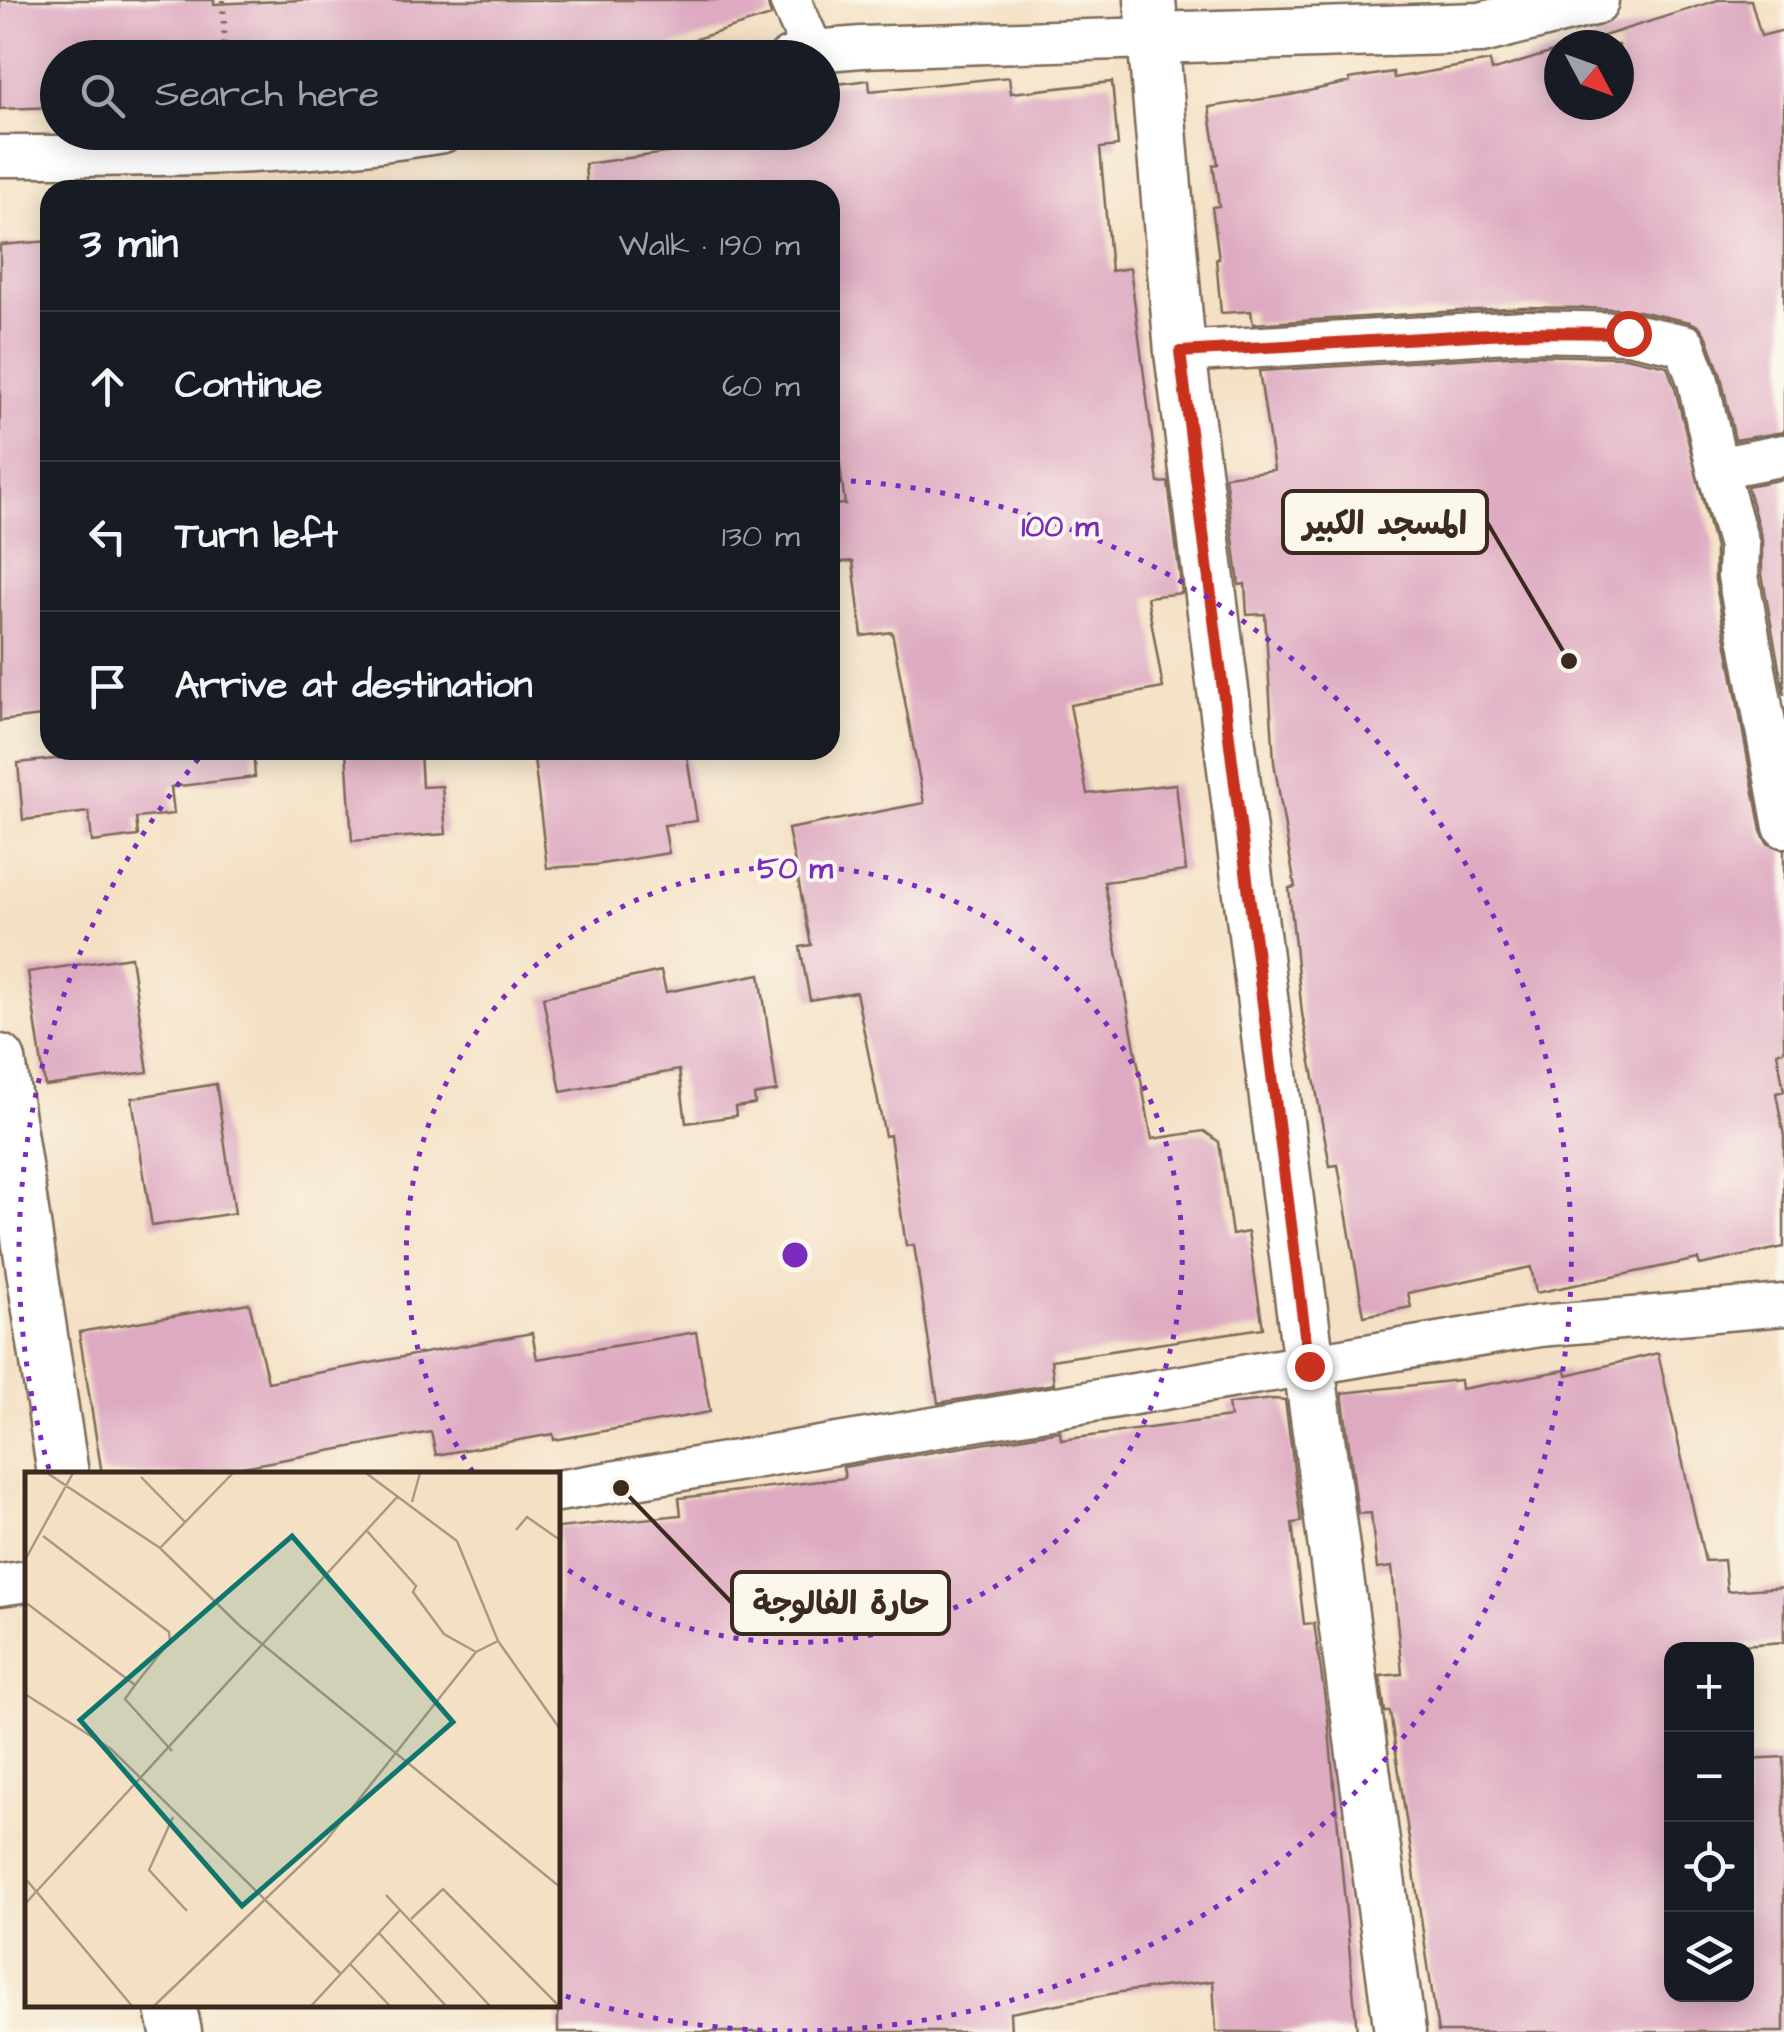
<!DOCTYPE html>
<meta charset="utf-8">
<style>
body{margin:0;font-family:"Architects Daughter","Playpen Sans Arabic",sans-serif;background:#242831;color:#f1f3f6}
.controls{position:absolute;right:30px;bottom:30px;display:grid;overflow:hidden;border-radius:20px;box-shadow:0 5px 25px #0003}
.controls button{width:90px;height:90px;display:grid;place-items:center;padding:0;border:0;border-bottom:2px solid #363941;background:#171b24;color:#f1f3f6;font:50px sans-serif}
.compass{position:absolute;left:1544px;top:30px;width:90px;height:90px;border-radius:50%;background:#171b24;box-shadow:0 5px 25px #0003;rotate:131deg}
.stop{position:absolute;width:30px;height:30px;margin:-22px;border:8px solid #c8321e;border-radius:50%;background:#fff}
.stop.end{background:#c8321e;border-color:#fff;box-shadow:0 2px 10px #0008}
.list{margin:0;padding:0;list-style:none}
h2{display:flex;justify-content:space-between;align-items:center;height:130px;margin:0;padding:0 40px;font-size:42px}
h2 small{font-size:32px;font-weight:400;color:#9ea1a6}
.list li{display:grid;grid-template-columns:65px 1fr auto;gap:30px;align-items:center;box-sizing:border-box;height:150px;padding:0 40px;border-top:2px solid #363941}
.list b{display:block;font-size:38px;white-space:nowrap}
.list em{font-size:32px;font-style:normal;color:#9ea1a6}
.icon{flex:none;width:55px;height:55px;fill:none;stroke:currentColor;stroke-width:2;stroke-linecap:round;stroke-linejoin:round}
.map{position:relative;flex:none;width:1784px;height:2032px;overflow:hidden}
.search{position:absolute;background:#171b24;box-shadow:0 5px 25px #0003;left:40px;top:40px;width:800px;height:110px;display:flex;align-items:center;gap:25px;box-sizing:border-box;padding:0 35px;border-radius:55px;color:#9ea1a6;font-size:38px}
.panel{position:absolute;background:#171b24;box-shadow:0 5px 25px #0003;left:40px;top:180px;width:800px;height:580px;border-radius:30px}
.map>svg:first-child{display:block}
</style>
<div class="map">
<svg width="1784" height="2032" viewBox="0 0 1784 2032">
<rect width="100%" height="100%" fill="#fbf7ec"/>
<filter id="ink" filterUnits="userSpaceOnUse"><feTurbulence type="fractalNoise" baseFrequency=".01" numOctaves="2"/><feDisplacementMap in="SourceGraphic" scale="20" xChannelSelector="R" yChannelSelector="G"/><feConvolveMatrix kernelMatrix="1 2 1 2 8 2 1 2 1" color-interpolation-filters="sRGB"/></filter>
<filter id="wash" filterUnits="userSpaceOnUse"><feTurbulence type="fractalNoise" baseFrequency=".0048" numOctaves="4" result="noise"/><feDisplacementMap in="SourceGraphic" scale="40" xChannelSelector="R" yChannelSelector="G"/><feGaussianBlur stdDeviation="2.25" result="paint"/><feColorMatrix in="noise" values="0 0 0 0 0 0 0 0 0 0 0 0 0 0 0 0 0 1.4 0 .05"/><feComposite in="paint" operator="in"/></filter>
<g filter="url(#wash)">
<rect width="100%" height="100%" fill="#f4e1c5"/>
<g id="blocks">
<path fill="#deaac1" d="M0 0H214V4L302 0H767L771 16 634 58H58V107L0 109Z
M1718 0H1751L1761 36 1784 30V432L1735 440 1721 376 1707 337 1700 327 1690 322 1629 309 1524 307 1253 324 1251 311 1221 313 1216 259H1219L1212 207 1219 206 1213 165 1218 164 1209 107 1290 95 1350 82 1349 79 1393 72 1394 78 1490 61 1492 71 1559 50V105H1619V45H1575Z
M1009 77 1011 93 1112 82 1118 146 1100 148 1111 271 1130 268 1158 483 1168 482 1182 593 1147 597 1163 688 1070 705 1087 794 1176 784 1186 871 1104 882 1152 1139 1204 1131 1219 1142 1232 1235 1248 1232 1263 1328 1051 1360 1054 1384 938 1403 914 1245 906 1246 890 1135 885 1136 856 992 810 1000 800 947 811 945 788 829 924 803 892 632 862 636 853 561 830 563V505L845 504 830 390V190H790L789 180 720 190H587L585 164 673 152 671 132H822V86L869 80 870 91Z
M50 241V715L0 721V245Z
M1524 355 1625 357 1667 366 1675 388 1715 549V580L1761 831 1767 843 1784 850V1050L1777 1052 1784 1091 1776 1093 1784 1136V1247L1700 1265 1698 1259 1536 1293 1531 1267 1408 1293 1411 1307 1364 1316 1338 1165 1330 1166 1302 1013 1289 888 1295 887 1274 762 1265 614 1247 615 1245 584 1239 585 1225 476 1274 470 1259 371Z
M1784 479V695L1762 574V540L1747 486Z
M136 750H253L255 777 171 787 174 814 136 818 138 836 92 842 89 812 23 820 18 763Z
M346 750H420L422 787 442 786 446 834 352 841Z
M533 750H686L697 821 664 825 669 853 595 865 547 868Z
M131 957 148 1072 45 1086 28 972Z
M661 971 666 992 760 974 777 1091 754 1095 755 1104 735 1107 736 1116 686 1123 679 1070 561 1092 543 997Z
M216 1084 235 1213 152 1226 132 1098Z
M249 1303 268 1382 532 1333 537 1359 696 1332 710 1412 554 1440 553 1434 436 1455 431 1432 232 1469 233 1474H102L79 1332Z
M1658 1353 1705 1561 1724 1560 1727 1591 1784 1587V1642L1672 1650V1994H1746V1759L1784 1757V2032H1438L1390 1712H1385L1380 1676 1402 1674 1392 1567 1377 1569 1371 1513 1358 1514 1342 1393 1460 1380 1461 1389 1566 1370 1567 1375Z
M1274 1399 1285 1400 1301 1522 1292 1523 1304 1624 1314 1623 1328 1719 1357 2032H1216L1213 1981 1121 1992 1010 2013 1011 2032H558V1528L681 1515 679 1498 845 1478 843 1467 1060 1431 1061 1440 1230 1417 1228 1404Z"/>
</g>
</g>
<g filter="url(#ink)">
<use href="#blocks" fill-opacity="0" stroke="#7c6a58" stroke-width="2.5"/>
<g fill="none" stroke-linecap="round" stroke-linejoin="round">
<g stroke="#7c6a58" stroke-width="45">
<path id="minor" d="M790 0 813 51
M789 58 813 51 862 47 1153 38
M0 156C149 156 296 157 443 132
M1180 352 1524 331 1628 333 1685 345 1698 381 1717 468 1784 455
M1717 468 1739 546 1738 576 1784 827
M558 1491 1539 1326 1784 1305
M0 1585 28 1581"/>
</g>
<g stroke="#7c6a58" stroke-width="55">
<path id="tertiary" d="M1150 0 1180 352 1309 1365 1400 2032
M1153 38 1481 28 1593 0
M0 1060 63 1474
M170 2004 176 2032"/>
</g>
<path stroke="#7c6a58" stroke-width="6" stroke-dasharray="2.5 8" stroke-linecap="butt" d="M223 0 225 58"/>
<use href="#minor" stroke="#fff" stroke-width="40"/>
<use href="#tertiary" stroke="#fff" stroke-width="50"/>
</g>
</g>
<g fill="none" stroke-linecap="round" stroke-linejoin="round" filter="url(#ink)">
<path stroke="#c8321e" stroke-width="12" d="M1309 1366 1180 352 1524 332 1628 333"/>
</g>
<g fill="none" stroke="#7b2cbf" stroke-width="5" stroke-dasharray="5 10">
<path d="M473 1472A388 388 0 1 1 559 1563"/>
<path d="M49 1469A776 776 0 0 1 205 751M836 480A776 776 0 1 1 562 1995"/>
</g>
<g transform="translate(25 1472)">
<rect width="535" height="535" fill="#f4e1c5"/>
<path fill="none" stroke="#aa9882" stroke-width="2.5" d="M22 1 135 76 215 154 535 415M341 1 432 69 473 169 535 257M116 5 160 50M387 30 395 1M491 58 502 45 535 68M342 59 391 114 388 120 419 162 451 180M18 64 144 160 145 169 110 213M135 76 208 1M0 88 48 1M0 130 110 213 100 227 147 279M0 222 86 277 316 502M148 345 124 398 162 439M0 406 107 534M361 423 465 534M0 432 373 24M386 447 418 417 534 534M354 461 421 534M325 492 365 534M129 534 300 370 451 180 473 169M286 534 375 438"/>
<path fill="#0f766e" fill-opacity="0.15" stroke="#0f766e" stroke-width="5" d="M267 64 428 250 217 434 55 248Z"/>
<rect width="535" height="535" fill="none" stroke="#3b2a1e" stroke-width="5"/>
</g>
<circle cx="795" cy="1255" r="15" fill="#7b2cbf" stroke="#fbf7ec" stroke-width="5"/>
<g font-size="30" text-anchor="middle" font-weight="bold" fill="#7b2cbf" stroke="#fbf7ec" stroke-width="8" stroke-linejoin="round" paint-order="stroke">
<text x="1060" y="536">100 m</text>
<text x="795" y="878">50 m</text>
</g>
<path fill="none" stroke="#3b2a1e" stroke-width="4" d="M1569 661L1487 522M621 1488L732 1603"/>
<g fill="#3b2a1e" stroke="#fbf7ec" stroke-width="4">
<circle cx="1569" cy="661" r="10"/>
<circle cx="621" cy="1488" r="10"/>
</g>
<g fill="#fbf7ec" stroke="#3b2a1e" stroke-width="4">
<rect x="1283" y="491" width="204" height="62" rx="10"/>
<rect x="732" y="1572" width="217" height="62" rx="10"/>
</g>
<g font-size="32" text-anchor="middle" font-weight="bold" fill="#3b2a1e">
<text x="1385" y="534">المسجد الكبير</text>
<text x="841" y="1614">حارة الفالوجة</text>
</g>
</svg>
<div class="controls">
<button>+</button>
<button>−</button>
<button><svg class="icon" aria-label="locate" viewBox="0 0 24 24"><circle cx="12" cy="12" r="6"/><path d="M12 2v4M12 18v4M2 12h4M18 12h4"/></svg></button>
<button><svg class="icon" aria-label="layers" viewBox="0 0 24 24"><path d="M12 4l9 5-9 5-9-5zM3 14l9 5 9-5"/></svg></button>
</div>
<svg class="compass" viewBox="-18 -18 36 36"><path d="M0-13l5 13h-10z" fill="#e53935"/><path d="M0 13l5-13h-10z" fill="#9ea1a6"/></svg>
<div class="stop" style="left:1628px;top:333px"></div>
<div class="stop end" style="left:1309px;top:1366px"></div>
<div class="search"><svg class="icon" aria-label="search" viewBox="0 0 24 24"><circle cx="10" cy="10" r="6"/><path d="M15 15l6 6"/></svg>Search here</div>
<section class="panel">
<h2>3 min<small>Walk · 190 m</small></h2>
<ul class="list">
<li><svg class="icon" aria-label="ahead" viewBox="0 0 24 24"><path d="M12 20V5M6 11l6-6 6 6"/></svg><div><b>Continue</b></div><em>60 m</em></li>
<li><svg class="icon" aria-label="left" viewBox="0 0 24 24"><path d="M17 20v-9H6M10 6l-5 5 5 5"/></svg><div><b>Turn left</b></div><em>130 m</em></li>
<li><svg class="icon" aria-label="arrive" viewBox="0 0 24 24"><path d="M6 21V4h12l-3 4 3 4H6"/></svg><div><b>Arrive at destination</b></div></li>
</ul>
</section>
</div>
